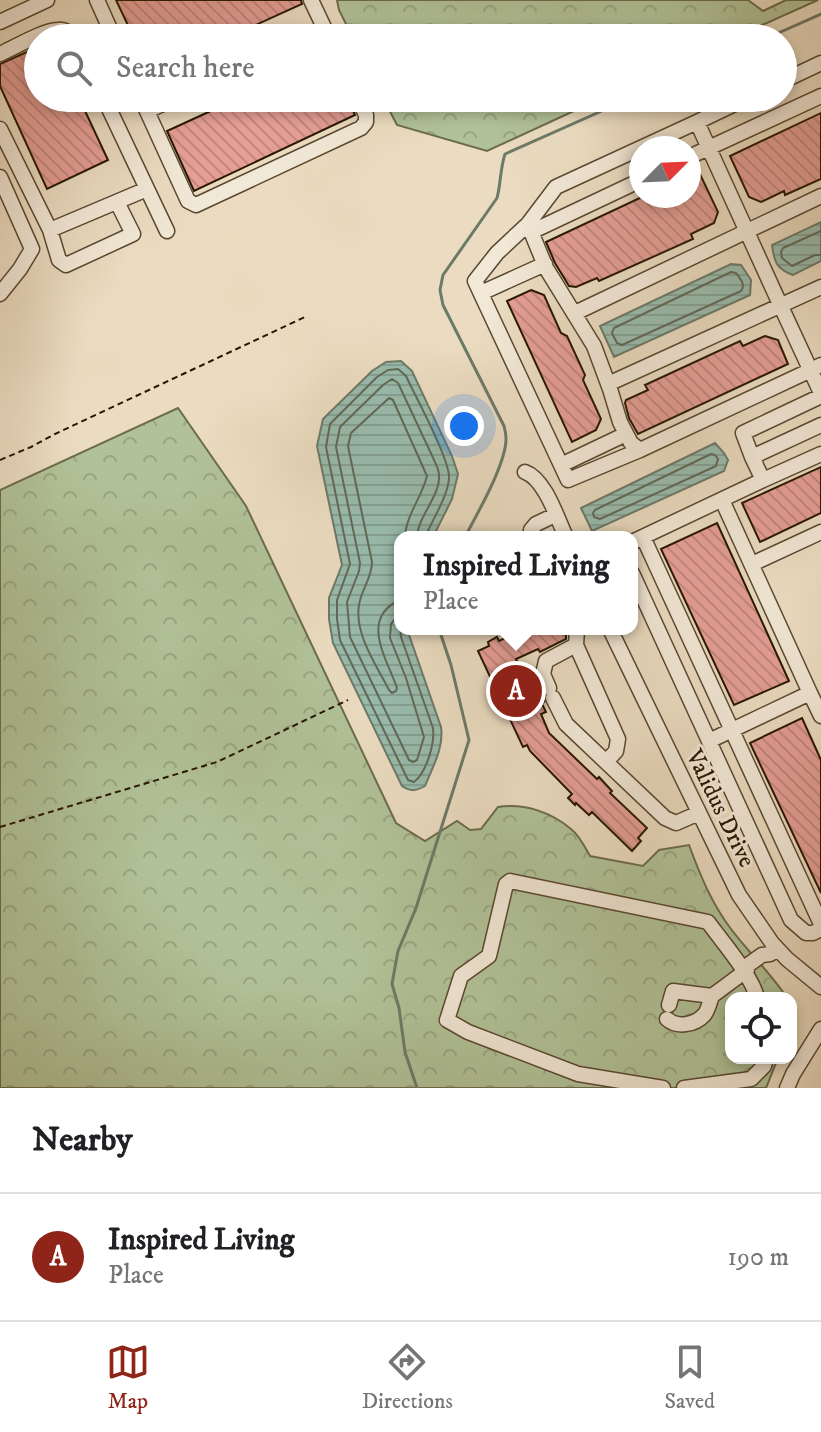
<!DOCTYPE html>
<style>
body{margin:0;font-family:"IM FELL DW Pica",serif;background:#f6f6f6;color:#202124}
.controls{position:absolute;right:24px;bottom:24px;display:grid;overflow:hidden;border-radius:16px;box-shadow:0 4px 12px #0003}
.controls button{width:72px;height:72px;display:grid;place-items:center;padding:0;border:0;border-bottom:2px solid #e0e0e0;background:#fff;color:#202124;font:40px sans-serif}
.compass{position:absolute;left:629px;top:136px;width:72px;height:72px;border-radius:50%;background:#fff;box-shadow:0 4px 12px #0003;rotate:66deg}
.you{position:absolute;left:464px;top:426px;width:28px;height:28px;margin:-20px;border:6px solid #fff;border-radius:50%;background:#1a73e8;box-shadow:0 0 0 12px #1a73e833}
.badge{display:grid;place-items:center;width:52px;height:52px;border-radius:50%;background:#8f2418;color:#fff;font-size:26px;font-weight:700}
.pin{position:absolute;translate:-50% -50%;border:4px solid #fff;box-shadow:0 2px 8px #0006}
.popup{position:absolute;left:394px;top:531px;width:244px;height:104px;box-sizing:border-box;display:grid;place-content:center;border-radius:16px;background:#fff;filter:drop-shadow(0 2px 6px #0005);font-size:26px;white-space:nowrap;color:#757577}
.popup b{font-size:30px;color:#202124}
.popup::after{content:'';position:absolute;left:50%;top:100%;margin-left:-16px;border:16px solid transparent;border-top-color:#fff}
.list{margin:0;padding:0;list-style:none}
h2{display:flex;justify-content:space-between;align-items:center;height:104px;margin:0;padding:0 32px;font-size:34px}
h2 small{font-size:26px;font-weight:400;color:#757577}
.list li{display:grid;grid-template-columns:52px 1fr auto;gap:24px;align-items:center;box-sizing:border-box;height:128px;padding:0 32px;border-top:2px solid #e0e0e0}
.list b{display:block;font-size:30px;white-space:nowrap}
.list p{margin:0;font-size:26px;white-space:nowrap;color:#757577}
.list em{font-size:26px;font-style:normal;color:#757577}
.icon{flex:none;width:44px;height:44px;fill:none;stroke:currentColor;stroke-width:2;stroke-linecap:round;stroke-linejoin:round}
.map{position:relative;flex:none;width:821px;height:1088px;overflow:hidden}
.search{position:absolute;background:#fff;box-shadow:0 4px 12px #0003;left:24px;right:24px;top:24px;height:88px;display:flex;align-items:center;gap:20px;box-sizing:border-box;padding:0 28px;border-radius:44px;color:#757577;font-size:30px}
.sheet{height:232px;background:#fff}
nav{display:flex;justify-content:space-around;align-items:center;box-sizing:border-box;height:112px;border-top:2px solid #e0e0e0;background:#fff;font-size:22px;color:#757577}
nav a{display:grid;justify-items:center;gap:4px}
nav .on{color:#8f2418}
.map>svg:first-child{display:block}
</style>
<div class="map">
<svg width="821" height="1088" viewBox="0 0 821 1088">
<defs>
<pattern id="forest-crowns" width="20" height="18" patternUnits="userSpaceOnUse" patternTransform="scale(2)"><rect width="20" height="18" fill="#b1c298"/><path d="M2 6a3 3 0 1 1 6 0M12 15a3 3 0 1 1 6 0" fill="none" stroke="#98a681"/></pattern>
<pattern id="water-rules" width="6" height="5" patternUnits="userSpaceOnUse" patternTransform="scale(2)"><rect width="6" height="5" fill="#99bcae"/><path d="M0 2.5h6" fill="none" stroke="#84a194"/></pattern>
<pattern id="building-back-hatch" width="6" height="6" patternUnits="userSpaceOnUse" patternTransform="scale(2)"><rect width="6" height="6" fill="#e59e95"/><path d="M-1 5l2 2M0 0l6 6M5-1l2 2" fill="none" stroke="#c4877f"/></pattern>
</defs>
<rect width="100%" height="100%" fill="#ebdcc1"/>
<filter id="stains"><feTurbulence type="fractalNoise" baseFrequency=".0025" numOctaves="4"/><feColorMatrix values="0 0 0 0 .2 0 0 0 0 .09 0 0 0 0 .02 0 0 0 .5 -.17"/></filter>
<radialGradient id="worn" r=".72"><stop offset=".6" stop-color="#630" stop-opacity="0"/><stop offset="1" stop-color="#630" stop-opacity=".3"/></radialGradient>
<path fill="url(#forest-crowns)" stroke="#6c6c4c" stroke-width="2" d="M337 0H748L763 11 786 0H818L733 38H353L339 10Z
M383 98H602L487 151 397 125Z
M178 408 246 506 396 823 425 841 457 821 470 830 481 829 498 807C524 803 551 812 571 829 579 835 585 847 590 856L643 866 659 850 689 845C700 875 712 904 731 929 749 953 771 973 787 998H731V1058H778L766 1088H0V490Z"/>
<path fill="url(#water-rules)" stroke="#6c7a68" stroke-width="2" d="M821 222V261L793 275C776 269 774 261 772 245Z
M731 264 741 265 751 280 750 295 614 357 600 326Z
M401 361 412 371 452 456 458 474 452 499 433 537H400V629H407L441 727C444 748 433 766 425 786 416 791 411 792 402 786L333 643 329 619V598L342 565 317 446 323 419 372 371 386 362Z
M715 443 724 453 728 460 724 471 592 531 581 508Z"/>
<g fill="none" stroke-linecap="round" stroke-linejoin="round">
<path stroke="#606957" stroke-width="2" d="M821 231 783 248 781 252 782 258 792 266 815 255H821
M731 272 736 273C740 278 746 285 741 291L622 345 617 343 612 333 614 328Z
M711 454 715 455 718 459 716 466 600 519 594 517 593 513 595 510Z
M400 600C359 618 387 659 397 688L396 691 392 693 389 690C377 666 354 634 359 605 361 590 372 578 372 562L348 446 351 433 389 398 393 400 427 476C422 497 406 515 405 537
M400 613 391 624 390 638 406 678 424 737 417 760 413 762 409 760 350 637 347 602 359 571 360 563 336 447 340 427 383 385 392 379 398 383 435 462C437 467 439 471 439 475 441 495 418 516 417 537
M400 628 401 637 433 728C435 744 426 773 414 782L408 780 340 640 337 619V600L350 564 326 447 330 424 377 377 388 370 398 369 406 376C415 396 451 461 449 479 447 497 435 515 428 531L427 537"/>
<path stroke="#6c7a68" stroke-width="3" d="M767 38 821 14
M465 537C477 514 506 464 506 439 506 435 505 430 504 426L443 305 440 290 443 275 497 198C501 183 500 169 505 154L631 98
M417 1088 405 1052 399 1008 392 984 398 951 416 908 469 740 451 665 439 629"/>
</g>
<path fill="url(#building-back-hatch)" stroke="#281600" stroke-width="2" d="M116 0H301L302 4 227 38H134Z
M38 47V98H79L108 160 47 189 0 86V64Z
M239 98H348L355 115 194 191 167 131Z
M821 113V179L785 195 784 191 761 202 749 197 730 156Z
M698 170 718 212 714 223 691 234 693 239 599 281 597 278 576 287 569 286 555 263 546 242 644 196H689V175Z
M531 290 544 295 561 333 567 336 585 375 583 380 601 419 596 430 572 442 507 301Z
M765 336 778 340 788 364 638 434 629 418 625 403 626 400 648 390 645 385 740 341 743 346Z
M821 467V513L760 542 742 503Z
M717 523 789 681 734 705 661 549Z
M525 629H566V639L540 652 538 649 516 659 529 687 533 685 537 693 540 692 543 696 544 702 542 704 546 712 541 714 549 733 597 779 599 777 612 791 610 793 647 828 638 838 641 841 632 851 592 812 589 815 576 803 575 805 568 798 572 794 530 751 527 745 523 747 478 651 489 646 488 642 497 637 499 641Z
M802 718 821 760V893L750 743Z"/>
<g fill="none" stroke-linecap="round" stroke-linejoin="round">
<g stroke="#594830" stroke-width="17">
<path id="minor" d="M97 0 114 38
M311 0 329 38
M0 22 47 0
M308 38 325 30
M0 54C16 47 41 31 58 30 65 29 70 33 76 38
M783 81 821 63
M104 98 167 231
M141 98 188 201 196 205 361 128 366 122V115L358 98
M147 111 176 98
M697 122 747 98
M0 129 50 230 147 189
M689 157 821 96
M0 177 32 249 20 269 0 294
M528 224 497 253 475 281 568 480 640 450
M50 230 59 260 66 265 133 234 117 202
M531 232 641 180
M481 293 545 264
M575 313 821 196
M821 365 811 370 640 450 631 443 620 422 610 389 594 346 546 268 528 224 556 187 697 122C738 212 779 303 821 393
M608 384 821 287
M821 425 752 457 763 480 821 454
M752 457 743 433 821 396
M561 465 626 434
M525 472C545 479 557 518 566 537
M722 500 810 693
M532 537 531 530 536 524 555 515
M643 537 821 924
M632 542 763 480
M752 564 821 532
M632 573 791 920 806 933H813L821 929
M610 629 739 895 772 943 787 959 821 987
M576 645 618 739 616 751 606 762
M549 688 543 674 546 661 576 645 577 629
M553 698 566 724 665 818 676 823 699 813
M709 741 810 693 821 716
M669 1005 673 991 712 996 747 970 748 965 762 955 770 954 777 949
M667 1019C677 1028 695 1025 704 1015 708 1011 710 1001 712 996
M663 1088 578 1074 468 1032 447 1020 461 976 489 956 506 884 510 881 708 922C721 940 753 977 757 998
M684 1088 751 1079 764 1066 766 1058
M787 1088 793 1074 821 1029"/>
</g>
<path stroke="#281600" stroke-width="2" stroke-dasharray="6 4" stroke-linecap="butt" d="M0 460 31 447 55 434 307 316
M0 827 217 762 348 700"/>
<use href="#minor" stroke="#f2e8d7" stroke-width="14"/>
</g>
<g text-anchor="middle" stroke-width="6" stroke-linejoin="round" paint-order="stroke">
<g font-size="24" fill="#281600" stroke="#f2e8d7">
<text transform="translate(721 808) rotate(64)" y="8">Validus Drive</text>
</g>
</g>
<rect width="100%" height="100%" filter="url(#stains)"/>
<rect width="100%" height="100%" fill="url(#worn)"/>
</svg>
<div class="controls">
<button><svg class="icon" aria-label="locate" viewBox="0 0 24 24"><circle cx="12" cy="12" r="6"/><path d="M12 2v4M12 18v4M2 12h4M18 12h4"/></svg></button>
</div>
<svg class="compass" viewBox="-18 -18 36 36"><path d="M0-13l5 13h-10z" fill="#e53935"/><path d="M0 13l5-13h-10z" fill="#757577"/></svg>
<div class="you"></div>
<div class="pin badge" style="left:516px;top:691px">A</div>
<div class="popup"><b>Inspired Living</b>Place</div>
<div class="search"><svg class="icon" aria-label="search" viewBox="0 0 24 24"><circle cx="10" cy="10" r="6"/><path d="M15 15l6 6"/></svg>Search here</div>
</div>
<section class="sheet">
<h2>Nearby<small></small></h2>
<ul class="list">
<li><span class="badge">A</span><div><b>Inspired Living</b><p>Place</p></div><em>190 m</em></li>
</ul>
</section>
<nav>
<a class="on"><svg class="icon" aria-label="map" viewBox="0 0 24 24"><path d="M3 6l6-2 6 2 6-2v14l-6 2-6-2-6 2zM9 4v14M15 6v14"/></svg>Map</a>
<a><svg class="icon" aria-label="directions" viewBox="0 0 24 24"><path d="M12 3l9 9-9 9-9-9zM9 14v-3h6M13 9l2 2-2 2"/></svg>Directions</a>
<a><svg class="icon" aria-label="saved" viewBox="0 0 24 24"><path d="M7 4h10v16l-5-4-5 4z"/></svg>Saved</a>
</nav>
